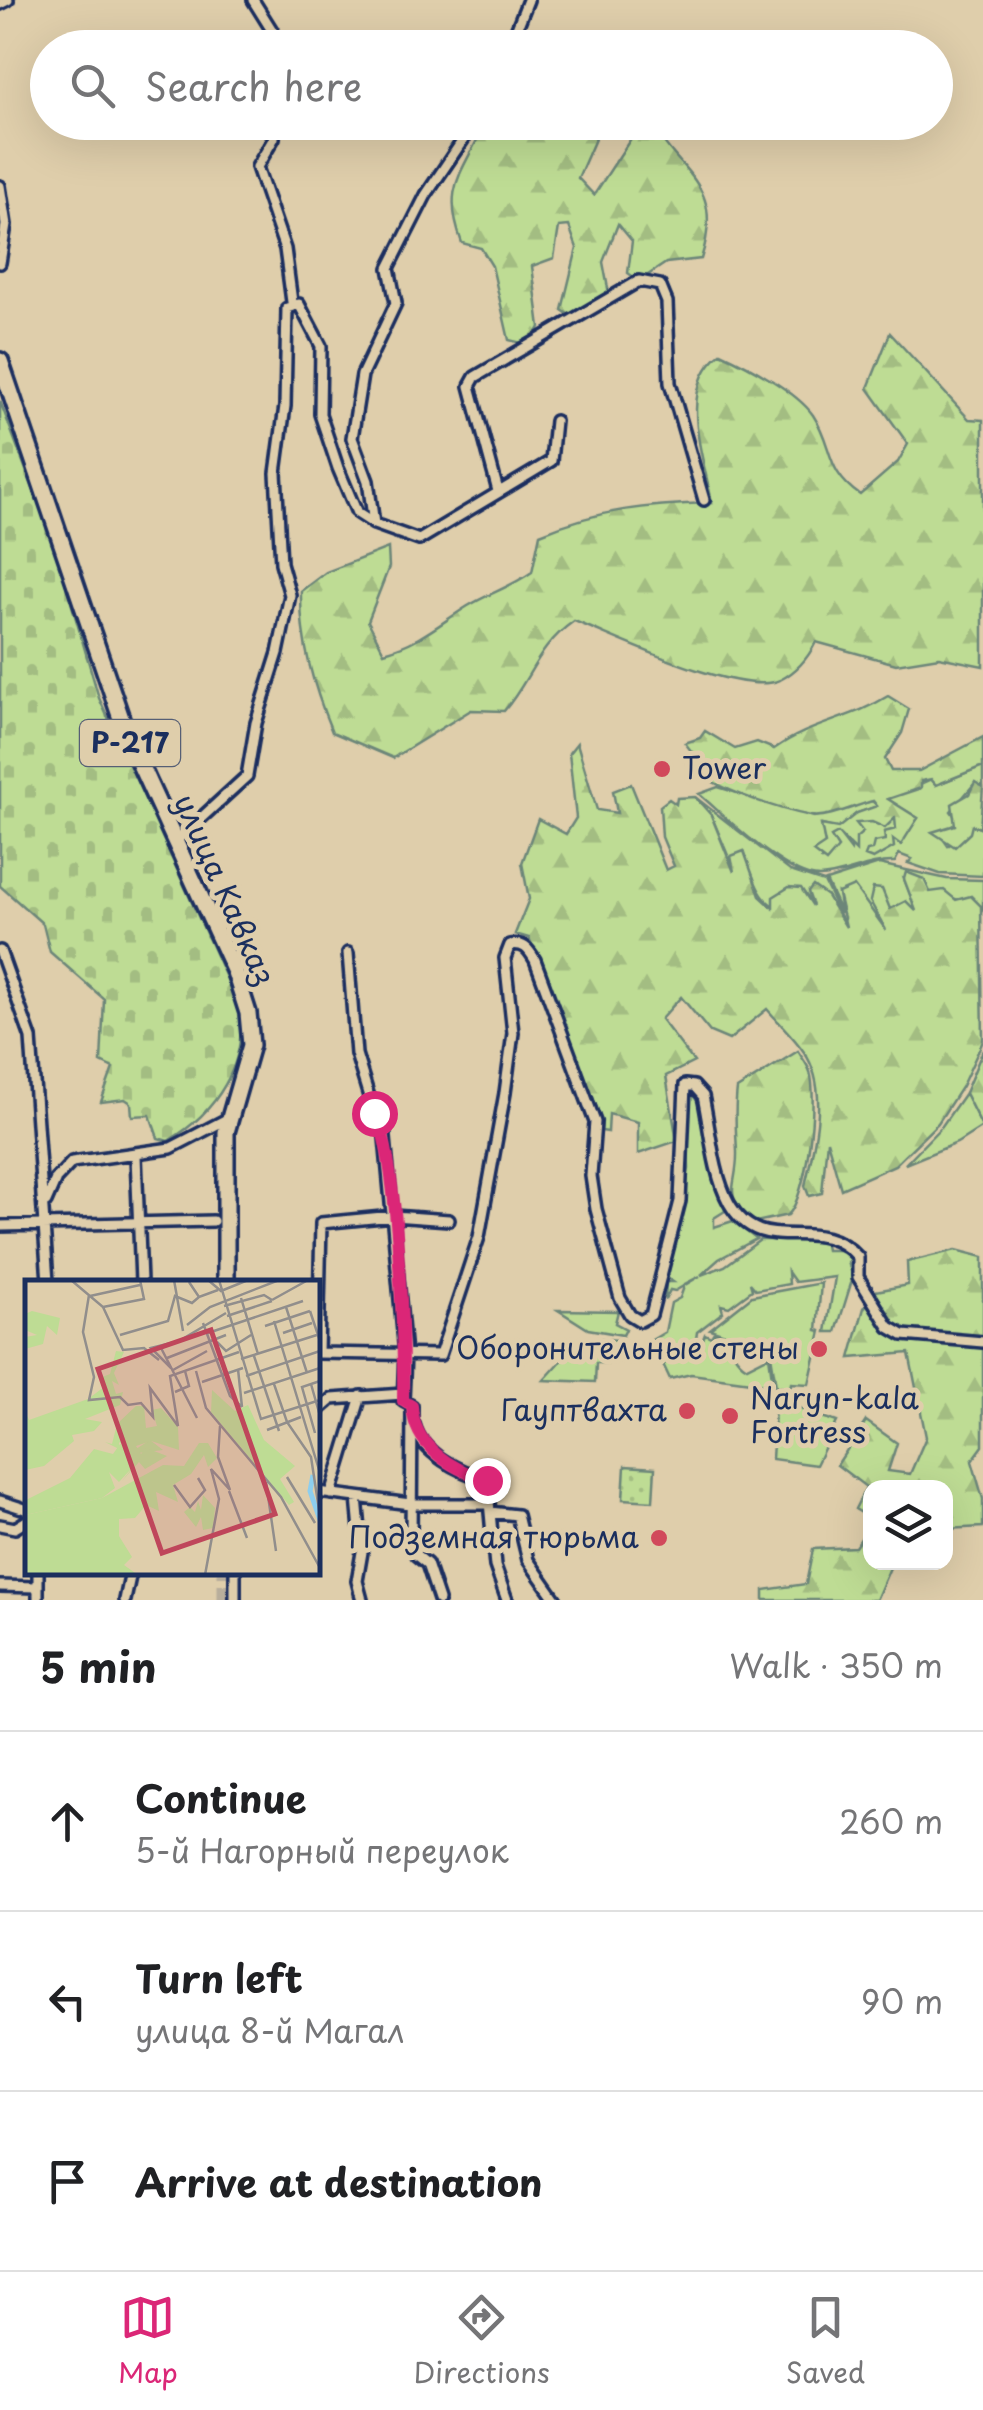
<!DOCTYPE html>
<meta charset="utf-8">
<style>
body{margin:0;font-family:"Playpen Sans",sans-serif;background:#f2f2f2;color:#202124}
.controls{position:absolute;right:30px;bottom:30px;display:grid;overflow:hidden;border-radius:20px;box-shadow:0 10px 40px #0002}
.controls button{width:90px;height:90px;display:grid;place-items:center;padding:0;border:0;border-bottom:2px solid #e0e0e0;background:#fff;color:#202124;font:50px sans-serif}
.stop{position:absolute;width:30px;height:30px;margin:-22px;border:8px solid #db2777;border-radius:50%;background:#fff}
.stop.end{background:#db2777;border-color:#fff;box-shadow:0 2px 10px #0008}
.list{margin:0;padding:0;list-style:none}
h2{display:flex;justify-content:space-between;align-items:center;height:130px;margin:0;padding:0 40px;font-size:42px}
h2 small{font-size:32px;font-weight:400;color:#757577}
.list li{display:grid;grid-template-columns:65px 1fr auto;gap:30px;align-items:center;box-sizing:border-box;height:180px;padding:0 40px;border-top:2px solid #e0e0e0}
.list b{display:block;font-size:38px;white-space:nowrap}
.list p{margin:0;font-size:32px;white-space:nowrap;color:#757577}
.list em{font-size:32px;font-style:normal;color:#757577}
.icon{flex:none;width:55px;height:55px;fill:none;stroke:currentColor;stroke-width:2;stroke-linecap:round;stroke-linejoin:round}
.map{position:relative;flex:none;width:983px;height:1600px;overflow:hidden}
.search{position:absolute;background:#fff;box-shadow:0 10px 40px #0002;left:30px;right:30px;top:30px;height:110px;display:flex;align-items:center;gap:25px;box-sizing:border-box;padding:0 35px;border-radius:55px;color:#757577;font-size:38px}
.sheet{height:670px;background:#fff}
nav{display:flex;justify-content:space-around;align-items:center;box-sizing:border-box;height:140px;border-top:2px solid #e0e0e0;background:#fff;font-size:28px;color:#757577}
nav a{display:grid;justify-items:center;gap:5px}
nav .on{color:#db2777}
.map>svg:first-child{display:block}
</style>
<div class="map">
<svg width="983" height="1600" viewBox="0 0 983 1600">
<defs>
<pattern id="forest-firs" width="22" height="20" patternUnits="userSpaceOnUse" patternTransform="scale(2.5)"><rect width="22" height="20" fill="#bedc94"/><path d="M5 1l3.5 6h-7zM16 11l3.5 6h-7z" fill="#a3bd82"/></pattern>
<pattern id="cemetery-stones" width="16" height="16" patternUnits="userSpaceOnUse" patternTransform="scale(2.5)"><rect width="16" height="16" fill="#bedc94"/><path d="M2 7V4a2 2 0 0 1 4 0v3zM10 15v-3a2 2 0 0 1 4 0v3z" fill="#a3bd82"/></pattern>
<pattern id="park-dots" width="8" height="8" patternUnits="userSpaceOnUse" patternTransform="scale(2.5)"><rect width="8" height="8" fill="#bedc94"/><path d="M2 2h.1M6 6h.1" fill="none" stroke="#a3bd82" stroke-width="1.8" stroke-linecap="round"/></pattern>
</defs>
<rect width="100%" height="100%" fill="#dfceab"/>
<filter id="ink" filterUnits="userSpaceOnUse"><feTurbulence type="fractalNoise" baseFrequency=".01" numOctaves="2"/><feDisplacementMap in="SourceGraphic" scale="20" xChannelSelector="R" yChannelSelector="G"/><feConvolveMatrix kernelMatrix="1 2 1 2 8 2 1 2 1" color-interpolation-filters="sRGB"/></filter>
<g filter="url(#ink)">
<path fill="#bedc94" stroke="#6c8679" stroke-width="2.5" d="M983 766V787L975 783 951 811 958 821 941 836 948 846 972 825 980 828 983 819V876L940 874 908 863 912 859 899 854 895 862C867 861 846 876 819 877 786 877 725 816 699 794L718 787 814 817 872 801 878 806 857 813 838 829 822 825 825 844 821 861 831 836 838 833 851 850 855 823 896 818 897 829 866 856 909 830 918 818 887 799 931 779 936 785Z
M695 797 790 871 824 882 846 927 827 896 817 914C770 909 765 910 748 864L737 877 711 815Z
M879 864 947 879 983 880V911L981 906 930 892 904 879 917 912 888 931 838 893 841 913 826 881Z
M691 1092 701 1107 725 1211 714 1218V1227L733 1221 756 1239 719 1259 701 1275 725 1266 760 1240H824L826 1250H847L853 1258 848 1262 853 1277 836 1332H826L835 1277 795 1282 788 1272 789 1284 756 1290 750 1283 752 1290 729 1307 721 1305 723 1312 697 1332 695 1346 660 1360 636 1358 647 1343 665 1332 671 1303 680 1298 685 1284 700 1276 675 1291 670 1290 665 1300 666 1282H673L666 1277 689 1169 686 1104Z
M965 1093 982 1127 957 1143 905 1164 942 1126Z
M821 1283 817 1330 821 1331 809 1384 791 1383 790 1389 776 1386 771 1355 763 1353 757 1345 710 1329 752 1296Z
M558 1310 618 1311 615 1323 626 1329 623 1335 588 1329Z
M714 1332C731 1340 731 1358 747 1367L769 1356 773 1385 691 1374 670 1379 663 1364 698 1352 705 1334 711 1337Z
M589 1338 620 1340 607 1363H596L595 1382 544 1380 576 1345Z
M776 1392 804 1411 837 1422 816 1465 772 1459Z"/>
<path fill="url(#forest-firs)" stroke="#6c8679" stroke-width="2.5" d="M485 123H602L578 178 594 195 641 123H651C682 177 725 184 701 259L666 263 639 281 628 273 632 241 618 224 603 262 610 299 575 319 562 310 577 248 569 226 559 227 554 258 532 266 540 327 530 345 509 340 492 266 481 248 462 243C441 186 463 174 485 123Z
M890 333 969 419 983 420V666L939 657 896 664 816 642C808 658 796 672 780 680 740 698 616 637 574 621 537 647 531 679 504 711L471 710 393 758 332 732C313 686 300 641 301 591L326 572 388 548 389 567 368 621 384 652C419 643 439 624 468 606 489 593 511 587 532 572L540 534C600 509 647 505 712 503 704 458 676 387 721 353 747 365 796 391 813 415 834 447 824 470 860 495L898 462 908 444 868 388Z
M888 696 909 709 902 733 885 759 891 771H919L983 737V766L936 785 931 779 921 781V788L888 799 918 818 901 845 893 839 894 847 873 859 865 856 867 851 872 850 874 842 885 840 884 832 896 829 895 818 885 828 872 822 856 823 863 832 856 838V851L838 833 831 837 838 848 826 862 813 852 825 844 821 825 838 828 857 813 877 806 873 801C856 805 828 819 811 816 782 810 697 785 685 758L692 752 685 743 700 738 705 731 735 749 757 742 774 749C812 722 850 720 888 696Z
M577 743 597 810 617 813 613 791 631 784 666 870 674 866 662 837 660 806 669 799 676 804 677 798 695 797 711 815 734 872 731 856 744 851 760 896 773 908V897L789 887 801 888 813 906 808 892 813 886 827 896 846 927 838 893 854 886 886 930 870 901 873 888 882 889 890 909 906 901 916 911 904 879 906 872 924 879 930 892 944 890 956 900 971 896 981 906 983 1041 962 1086 938 1123 895 1165 841 1189 827 1140 822 1193 809 1196 805 1186C814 1146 830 1089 804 1052 794 1037 779 1023 767 1009L729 1040 710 1032 681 997 661 1019 694 1062 666 1076 677 1141 638 1154V1122L609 1114 608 1132 601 1131 602 1121 537 956 529 938 515 934 529 899 522 863 538 819 566 834 576 818 569 753Z
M975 782 983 787 980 828 972 825 970 833 955 847 932 832 955 825 952 804 969 794Z
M983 1050V1126L982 1127 965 1093Z
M798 1051C802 1058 808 1065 810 1072 818 1098 807 1197 788 1215L756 1222C719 1195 738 1189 737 1152 736 1129 734 1114 737 1089Z
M956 1250 983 1257V1446L972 1461 983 1499V1527L946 1529V1488H870V1518L855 1509 866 1487 837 1465 866 1421 897 1443 888 1471 910 1474 926 1437 909 1353 850 1358 864 1308 876 1291 908 1285 907 1262Z
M870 1526V1562L892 1563 876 1600H764V1590L806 1584 813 1549 855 1547Z"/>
<path fill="url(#cemetery-stones)" stroke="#6c8679" stroke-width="2.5" d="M0 401 55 547 99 698 239 1006C249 1063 216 1113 168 1141L158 1138 150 1115 132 1116 131 1103 125 1099 101 1102 113 1068 101 1062 104 999 50 952 43 924 0 886Z"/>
<path fill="url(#park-dots)" stroke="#6c8679" stroke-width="2.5" d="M625 1466 655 1468 653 1501 623 1499Z"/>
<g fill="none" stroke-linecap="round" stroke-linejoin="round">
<path stroke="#b8ae9c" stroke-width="15" stroke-dasharray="15 8" stroke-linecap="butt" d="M225 1600V1572"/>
<g stroke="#1b2f5e" stroke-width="16">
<path id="street" d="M253 0 283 48
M0 4 8 0
M509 48 528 0
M275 122 274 138 257 167 285 249 292 302
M0 186 6 225 0 263
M498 491 470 386 475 377 639 281 660 285 667 302 670 383 704 500
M374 524 419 540 551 461 555 421
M175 842 247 776 256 723 278 653 290 595 281 563 276 473 285 406 287 308 299 304 321 346 320 414 338 468 357 513 374 524 368 481 352 438 362 375 396 303 389 268 426 195 475 122
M0 951 31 1038 48 1282
M348 953 356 1054 374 1113 384 1127 405 1354 403 1401 412 1406 411 1539 416 1555 427 1564 439 1600
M136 1156 141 1282
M46 1202 56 1179 72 1162 171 1148 229 1118
M0 1226 213 1221
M318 1353 440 1355 479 1237 505 1093 513 1033 505 958 510 945C524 943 528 948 535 960L595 1122 591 1176 596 1209 620 1298 630 1315 640 1321 651 1315 680 1201 685 1085 694 1086 703 1096C710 1128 713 1174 729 1203 763 1262 816 1210 858 1257V1277L889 1327 903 1335 983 1342
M318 1353 321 1223 393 1216 449 1220
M318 1411 332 1399 403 1394
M414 1424C421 1454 460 1472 487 1480L495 1566 507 1600
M318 1492 410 1504H489
M331 1494 361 1396
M357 1497 362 1552 357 1581 362 1600
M0 1501 28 1510
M490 1512 517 1515 528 1560 556 1600
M0 1525 15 1528 28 1520
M235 1572V1600
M0 1586 36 1587
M38 1600V1572
M125 1600 131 1572"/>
</g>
<g stroke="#1b2f5e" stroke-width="22">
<path id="highway" d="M0 361 127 736 235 972 248 1013 251 1045 226 1132V1282"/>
</g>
<use href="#street" stroke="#dfceab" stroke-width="9"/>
<use href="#highway" stroke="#dfceab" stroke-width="15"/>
</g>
</g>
<g fill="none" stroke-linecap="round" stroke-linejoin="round" filter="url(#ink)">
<path stroke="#db2777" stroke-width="12" d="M374 1113C399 1149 404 1349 403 1401L412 1406C414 1447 451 1469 487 1480"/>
</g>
<g fill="#d1495b" stroke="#dfceab" stroke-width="4">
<circle cx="662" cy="769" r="10"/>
<circle cx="819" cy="1349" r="10"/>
<circle cx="687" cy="1411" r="10"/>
<circle cx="730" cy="1416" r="10"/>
<circle cx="659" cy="1538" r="10"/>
</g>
<g text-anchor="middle" stroke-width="10" stroke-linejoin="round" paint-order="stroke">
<rect fill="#dfceab" stroke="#565f75" stroke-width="2.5" x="80" y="720" width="100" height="46" rx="8"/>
<g font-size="28" font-weight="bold" fill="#1b2f5e">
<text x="130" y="753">Р-217</text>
</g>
<g font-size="30" fill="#1b2f5e" stroke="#dfceab" text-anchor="end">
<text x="682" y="779" text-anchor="start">Tower</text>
<text x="799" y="1359">Оборонительные стены</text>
<text x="750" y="1409" text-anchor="start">Naryn-kala<tspan x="750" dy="34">Fortress</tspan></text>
<text x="667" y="1421">Гауптвахта</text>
<text x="639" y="1548">Подземная тюрьма</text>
</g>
<g font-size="30" fill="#1b2f5e" stroke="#dfceab">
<text transform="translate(224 890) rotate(66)" y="10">улица Кавказ</text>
</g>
</g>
<g transform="translate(25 1280)">
<rect width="295" height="295" fill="#dfceab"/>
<path d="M125 160 138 170 113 173 116 178 94 202 84 192 90 208 77 218 0 235 1 220 45 198 69 169 88 174 95 164 111 169Z" fill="#bedc94"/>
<path d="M7 31 35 38 32 55 22 46 18 64 0 69V57L12 55 0 50V34ZM91 71 99 72 89 93 94 105 87 101 91 114 98 112 95 125 60 139 77 142 69 151 47 155 49 161 19 186 0 190V131L4 140 63 119 79 107 75 98 85 94ZM111 126H119L121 148 132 146 127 130 136 128 153 147 154 170 126 161 111 166 116 174 121 168 142 176 120 189 114 182 97 201 115 178 94 162V169L80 162 87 164 92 144ZM174 163H183L192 178 183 187 179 175 166 194 148 205 153 222 131 212 134 231 121 225 110 238 94 239V256L107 277 99 285 113 295H0V235L77 218 138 185 159 186ZM178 215 190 228 188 248 178 250 176 237 171 247 159 232 165 227 170 232 173 221 176 230Z" fill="#bedc94"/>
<path d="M187 110 210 131 223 125 239 160 270 186 255 199 269 222 264 225 186 132Z" fill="#bedc94"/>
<path fill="none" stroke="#8dceee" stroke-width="5" d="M288 195 285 211 295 240"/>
<path fill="none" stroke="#918e8c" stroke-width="2.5" d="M46 0 78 27 98 70 119 68 134 80M149 0 158 51M183 0 196 11 223 0M194 0 236 139 295 120M164 2 174 17 193 10M64 15 58 52 69 97 64 120 95 117 103 125 116 123 128 137 125 108 153 146 145 96 214 72M65 16 115 5M216 18 233 74M247 20 283 0M199 26 239 15 247 20M78 27 119 19 115 0M261 27 282 93M285 31 295 61M202 36 247 21M249 41 295 193M178 43 205 116 217 127M162 45 185 27 254 0M240 46 285 31M183 53 278 21M258 53 287 43M95 55 143 41 150 16 167 23 174 17M192 62 201 71 226 55M135 66 172 138M229 76 254 151M142 78 201 55M216 79 295 54M146 88 126 68 154 61 201 33M213 89 217 127M148 90 182 71M171 91 181 128 256 217 295 288M221 96 295 71M177 102 218 88M249 104 262 142 286 177 295 236M286 104 295 136M150 112 164 106 160 91M219 113 295 88M242 150 276 137M290 153 277 107 295 101M262 197 290 243M241 202 251 271M149 205 165 227 180 210 173 198M204 211 222 258M180 295 194 219 186 189 205 210 193 177 195 146"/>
<path fill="#bf465b" fill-opacity="0.15" stroke="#bf465b" stroke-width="5" d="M186 50 250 234 137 273 73 89Z"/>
<rect width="295" height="295" fill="none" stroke="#1b2f5e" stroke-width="5"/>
</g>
</svg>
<div class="controls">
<button><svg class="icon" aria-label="layers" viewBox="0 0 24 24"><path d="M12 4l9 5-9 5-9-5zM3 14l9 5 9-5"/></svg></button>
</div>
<div class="stop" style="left:374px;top:1113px"></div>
<div class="stop end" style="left:487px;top:1480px"></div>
<div class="search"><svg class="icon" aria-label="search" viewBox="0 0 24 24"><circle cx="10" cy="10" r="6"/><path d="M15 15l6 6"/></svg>Search here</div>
</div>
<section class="sheet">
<h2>5 min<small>Walk · 350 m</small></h2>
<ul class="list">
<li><svg class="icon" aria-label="ahead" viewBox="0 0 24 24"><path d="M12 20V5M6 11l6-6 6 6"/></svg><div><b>Continue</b><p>5-й Нагорный переулок</p></div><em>260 m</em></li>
<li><svg class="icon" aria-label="left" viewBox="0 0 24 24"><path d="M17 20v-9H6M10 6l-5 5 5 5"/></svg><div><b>Turn left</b><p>улица 8-й Магал</p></div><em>90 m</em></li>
<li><svg class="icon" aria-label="arrive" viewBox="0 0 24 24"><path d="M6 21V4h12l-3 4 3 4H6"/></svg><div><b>Arrive at destination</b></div></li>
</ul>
</section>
<nav>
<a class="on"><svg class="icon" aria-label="map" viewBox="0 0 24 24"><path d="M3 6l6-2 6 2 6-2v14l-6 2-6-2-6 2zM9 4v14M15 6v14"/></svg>Map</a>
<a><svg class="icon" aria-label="directions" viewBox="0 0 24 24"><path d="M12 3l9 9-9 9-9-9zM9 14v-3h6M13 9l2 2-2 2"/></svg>Directions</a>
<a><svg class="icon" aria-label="saved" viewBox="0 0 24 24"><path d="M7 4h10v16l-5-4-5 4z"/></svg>Saved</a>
</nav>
